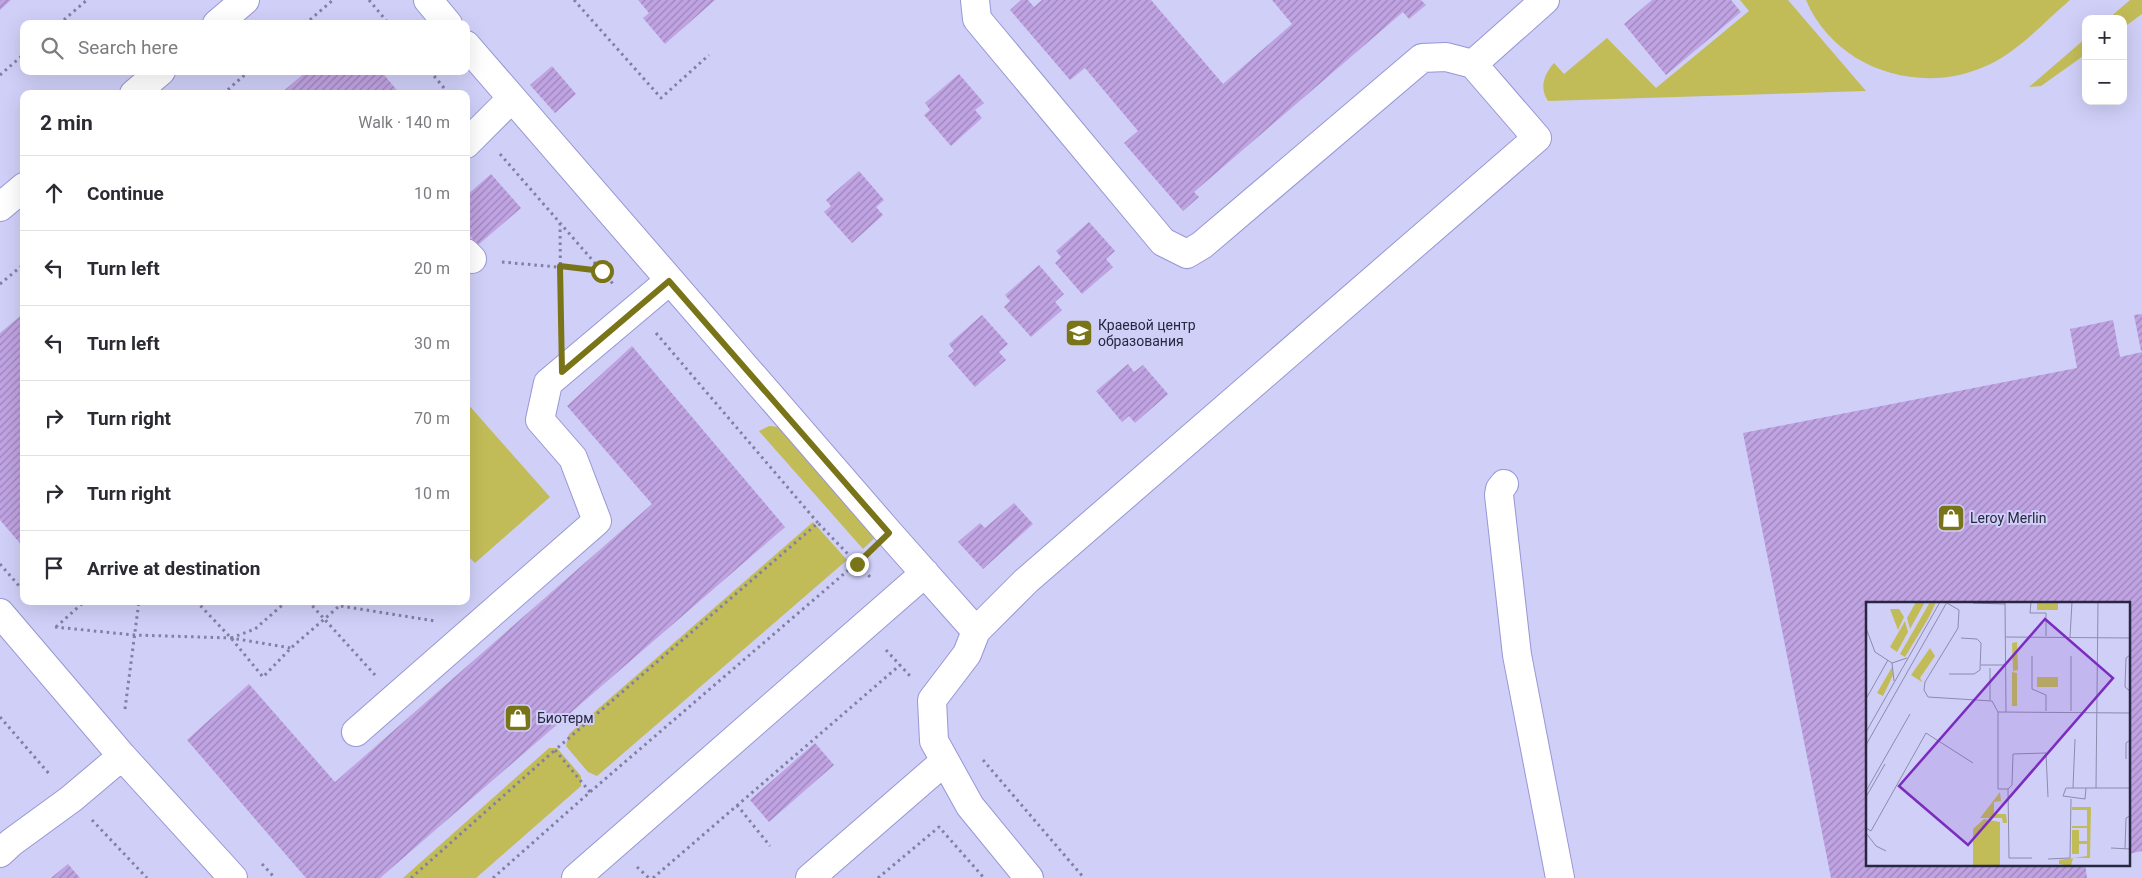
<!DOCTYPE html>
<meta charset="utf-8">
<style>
body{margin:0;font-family:Roboto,sans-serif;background:#f7f7f7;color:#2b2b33}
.controls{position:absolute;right:15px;top:15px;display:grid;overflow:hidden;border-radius:10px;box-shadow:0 5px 20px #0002}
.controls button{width:45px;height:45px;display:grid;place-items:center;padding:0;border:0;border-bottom:1px solid #e1e1e2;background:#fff;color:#2b2b33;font:25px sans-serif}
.stop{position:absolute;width:15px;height:15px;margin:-11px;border:4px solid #797417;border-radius:50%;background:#fff}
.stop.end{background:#797417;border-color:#fff;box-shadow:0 1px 5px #0008}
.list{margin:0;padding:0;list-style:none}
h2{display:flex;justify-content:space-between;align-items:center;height:65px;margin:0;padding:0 20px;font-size:21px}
h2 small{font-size:16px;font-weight:400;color:#7c7c81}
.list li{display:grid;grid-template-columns:32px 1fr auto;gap:15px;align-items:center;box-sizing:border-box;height:75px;padding:0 20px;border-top:1px solid #e1e1e2}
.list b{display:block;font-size:19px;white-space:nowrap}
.list em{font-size:16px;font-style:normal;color:#7c7c81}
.icon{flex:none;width:28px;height:28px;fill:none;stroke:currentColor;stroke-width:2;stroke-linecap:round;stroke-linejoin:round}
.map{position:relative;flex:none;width:2142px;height:878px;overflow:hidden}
.search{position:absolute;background:#fff;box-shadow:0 5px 20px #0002;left:20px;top:20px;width:450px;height:55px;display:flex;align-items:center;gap:12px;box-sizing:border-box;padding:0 18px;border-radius:10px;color:#7c7c81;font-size:19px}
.panel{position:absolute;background:#fff;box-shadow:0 5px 20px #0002;left:20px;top:90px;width:450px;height:515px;border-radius:10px}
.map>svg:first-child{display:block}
</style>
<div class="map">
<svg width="2142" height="878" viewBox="0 0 2142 878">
<defs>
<pattern id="building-hatch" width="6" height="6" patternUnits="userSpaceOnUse" patternTransform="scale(1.25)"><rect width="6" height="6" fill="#c0a3e2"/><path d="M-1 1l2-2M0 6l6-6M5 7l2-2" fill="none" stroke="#9c85b9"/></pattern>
</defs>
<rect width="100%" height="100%" fill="#cfcff8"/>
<path fill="#c2bc58" d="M1740 0H1788L1866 91 1548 101C1539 87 1544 75 1554 63L1564 74 1607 38 1656 88 1749 11Z
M1806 0H2070C2044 22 2018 52 1986 66 1920 96 1835 69 1806 0Z
M2130 0H2142V14L2123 28V19H2108Z
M2086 38V54L2041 86 2029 87Z
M466 402 550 497 475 563 466 554Z
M769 426 780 427 880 533 863 549 759 431Z
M813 522 847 560 597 776 588 772 566 746 569 734Z
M549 748H557L581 776V786L476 878H403Z"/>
<path fill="url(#building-hatch)" d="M0 0H11L0 10Z
M638 0H715L665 44 643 18 649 13Z
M1021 0H1028L1034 7 1042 0H1151L1223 84 1292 24 1272 0H1421L1426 5 1409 19 1403 12 1194 192 1199 197 1183 211 1124 143 1138 131 1085 68 1070 80 1010 10Z
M1652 0H1731L1741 12 1666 75 1624 24Z
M552 66 576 94 555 113 530 85Z
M307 71H381L400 94H280Z
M959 74 984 103 975 110 982 118 951 146 924 115 930 110 925 103Z
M859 171 884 200 876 207 883 215 852 243 824 212 831 206 826 200Z
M491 174 521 208 478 245 466 232V196Z
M1089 222 1115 251 1106 259 1113 267 1082 294 1055 263 1061 257 1056 251Z
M1039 265 1064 294 1055 302 1062 310 1031 337 1004 307 1010 301 1005 295Z
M24 313V548L0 520V333Z
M2142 314V351H2141L2134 315Z
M982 315 1008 344 999 352 1006 360 975 387 948 356 954 351 949 344Z
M2113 320 2120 357 2142 352V851L2128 854V603H1867V864H2085L2087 878H1831L1743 433 2077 368 2070 329Z
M632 346 785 527 380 878H306L187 740 249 684 335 782 652 504 567 406Z
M1128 364 1134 372 1143 365 1168 394 1135 423 1129 416 1122 422 1096 391Z
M1014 503 1033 524 983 569 958 542 980 523 985 528Z
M815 743 834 765 769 822 750 800Z
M68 864 80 878H51Z"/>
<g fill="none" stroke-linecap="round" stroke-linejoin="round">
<g stroke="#9896d6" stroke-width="30">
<path id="minor" d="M428 0 448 24
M975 0 977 19 1163 242 1187 254 1202 245 1422 58 1446 57 1473 64
M217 24 245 0
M466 45 889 533 976 631 967 654 932 700 934 741 970 806 1029 878
M134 94 161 71
M466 144 511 99
M0 207 24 187
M466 253 472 259
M1504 484 1500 489 1499 495 1517 655 1560 878
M0 613 122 756 233 878
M976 631 1026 581 1537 138 1473 64 1545 0
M356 732 597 521 573 458 540 420 548 383 669 281
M0 853 12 842 71 799 122 756
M576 878 925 573
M810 878 945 761"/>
</g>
<path stroke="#8180a2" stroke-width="3" stroke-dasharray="2.5 4" stroke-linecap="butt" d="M369 0 389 24
M574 0 661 98 709 55
M59 24 87 0
M305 24 333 0
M430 71 449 94
M0 75 24 54
M223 94 249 71
M500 154 614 285
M560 223 561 331
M502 262 601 271
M0 284 24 264
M656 333 818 523
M0 564 20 587
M196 601 231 638 263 677 291 648 345 601
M308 601 375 675
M341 606 435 621
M55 627 134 635 231 638 291 648
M56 627 85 601
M231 638 255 629 287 601
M886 650 910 676
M125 709 139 601
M0 717 51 776
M983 760 1084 878
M590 792 555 750 818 523 872 579
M737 805 770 846
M92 820 147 878
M262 864 275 878
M637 867 649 878
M411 878 555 750
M493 878 590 792 867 554
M653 878 900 665
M878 878 939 827 984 878"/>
<use href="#minor" stroke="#fff" stroke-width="28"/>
</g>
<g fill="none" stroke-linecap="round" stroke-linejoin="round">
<path stroke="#797417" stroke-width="6" d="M602 271 560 266 562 372 669 281 889 533 857 564"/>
</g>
<defs>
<g id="school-square" transform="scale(1.4375)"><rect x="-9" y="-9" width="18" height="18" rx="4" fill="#797417" stroke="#cfcff8"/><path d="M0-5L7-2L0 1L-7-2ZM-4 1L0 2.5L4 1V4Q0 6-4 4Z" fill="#fff"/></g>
<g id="shop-square" transform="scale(1.4375)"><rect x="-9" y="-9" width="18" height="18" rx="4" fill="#797417" stroke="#cfcff8"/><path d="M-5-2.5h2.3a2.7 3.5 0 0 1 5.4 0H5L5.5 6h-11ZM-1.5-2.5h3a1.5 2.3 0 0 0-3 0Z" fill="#fff"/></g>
</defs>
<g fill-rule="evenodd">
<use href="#school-square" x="1079" y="333"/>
<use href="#shop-square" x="1951" y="518"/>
<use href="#shop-square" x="518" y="718"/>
</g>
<g text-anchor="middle" stroke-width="4" stroke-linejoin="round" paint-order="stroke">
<g font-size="14" fill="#282740" stroke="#cfcff8" text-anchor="start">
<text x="1098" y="330">Краевой центр<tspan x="1098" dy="16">образования</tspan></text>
<text x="1970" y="523">Leroy Merlin</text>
<text x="537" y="723">Биотерм</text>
</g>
</g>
<g transform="translate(1866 602)">
<rect width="264" height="264" fill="#cfcff8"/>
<path d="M50 0H59L44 27 41 16ZM64 0H70L63 15 39 55 34 52ZM171 0H192V8H171ZM24 7H33L38 15 32 28ZM39 19 42 30 31 50 24 45ZM151 40 152 68 147 69 146 41ZM64 46 69 54 54 76 56 80 45 73ZM26 65 27 73 17 94 11 91ZM146 70 151 71V104H146ZM171 75H192V85H171ZM134 190 135 199 128 200V212H140L141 221H137L136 216H114ZM206 205H225L224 256H207L205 264 193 262V258L221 254V242H213V252H206V228H213V239H221V226H206V224H221V208H206ZM118 217 134 220V264H107V227Z" fill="#c2bc58"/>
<path fill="none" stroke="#8c8cae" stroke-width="1" d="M139 0 140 110M165 0 164 11H180V34M81 1 93 8 92 26 59 80 58 88 62 95 126 99 132 110 264 111M107 1 139 2M0 26 9 50 26 61M139 35 264 36M204 35 206 0M264 53 260 56 259 85 264 89M166 54V87L180 93V109M26 61 28 79M26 61 41 56M115 63H140M83 72H108L114 68 115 41 111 37 95 36M0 97 22 58M124 98V66M205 109V54M132 110V187H142L143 256H166M0 130 74 0M0 143 81 0M260 157V141L264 138M207 186 209 137M220 186 219 197 197 194 200 186H264M230 186 232 0M142 187 146 183 147 152 180 151 182 195M0 189 44 112M0 195 19 162M0 226 5 229 60 131 107 161M0 231 10 244 20 249M245 246 264 247M259 247 260 216 264 214M182 257 204 256 205 197"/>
<path fill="#7b2cbf" fill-opacity="0.15" stroke="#7b2cbf" stroke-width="2.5" d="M179 17 247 76 102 243 33 184Z"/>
<rect width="264" height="264" fill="none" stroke="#282740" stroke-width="2.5"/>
</g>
</svg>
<div class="controls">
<button>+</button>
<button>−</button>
</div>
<div class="stop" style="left:602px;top:271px"></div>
<div class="stop end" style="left:857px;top:564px"></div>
<div class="search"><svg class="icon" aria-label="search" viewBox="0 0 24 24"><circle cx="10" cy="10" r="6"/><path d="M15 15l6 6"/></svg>Search here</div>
<section class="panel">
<h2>2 min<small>Walk · 140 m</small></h2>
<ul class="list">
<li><svg class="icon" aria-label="ahead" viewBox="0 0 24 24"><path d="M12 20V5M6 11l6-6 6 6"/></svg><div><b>Continue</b></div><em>10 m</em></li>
<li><svg class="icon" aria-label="left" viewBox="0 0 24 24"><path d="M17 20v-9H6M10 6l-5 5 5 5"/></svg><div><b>Turn left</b></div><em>20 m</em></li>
<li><svg class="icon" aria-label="left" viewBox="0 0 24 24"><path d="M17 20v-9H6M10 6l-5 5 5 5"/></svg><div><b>Turn left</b></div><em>30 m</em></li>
<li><svg class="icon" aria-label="right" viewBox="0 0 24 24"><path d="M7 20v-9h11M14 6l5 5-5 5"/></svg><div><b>Turn right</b></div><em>70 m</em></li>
<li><svg class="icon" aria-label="right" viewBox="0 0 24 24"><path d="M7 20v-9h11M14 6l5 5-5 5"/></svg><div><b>Turn right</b></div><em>10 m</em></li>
<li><svg class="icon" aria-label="arrive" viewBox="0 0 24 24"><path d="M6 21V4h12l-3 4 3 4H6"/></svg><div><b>Arrive at destination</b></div></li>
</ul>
</section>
</div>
